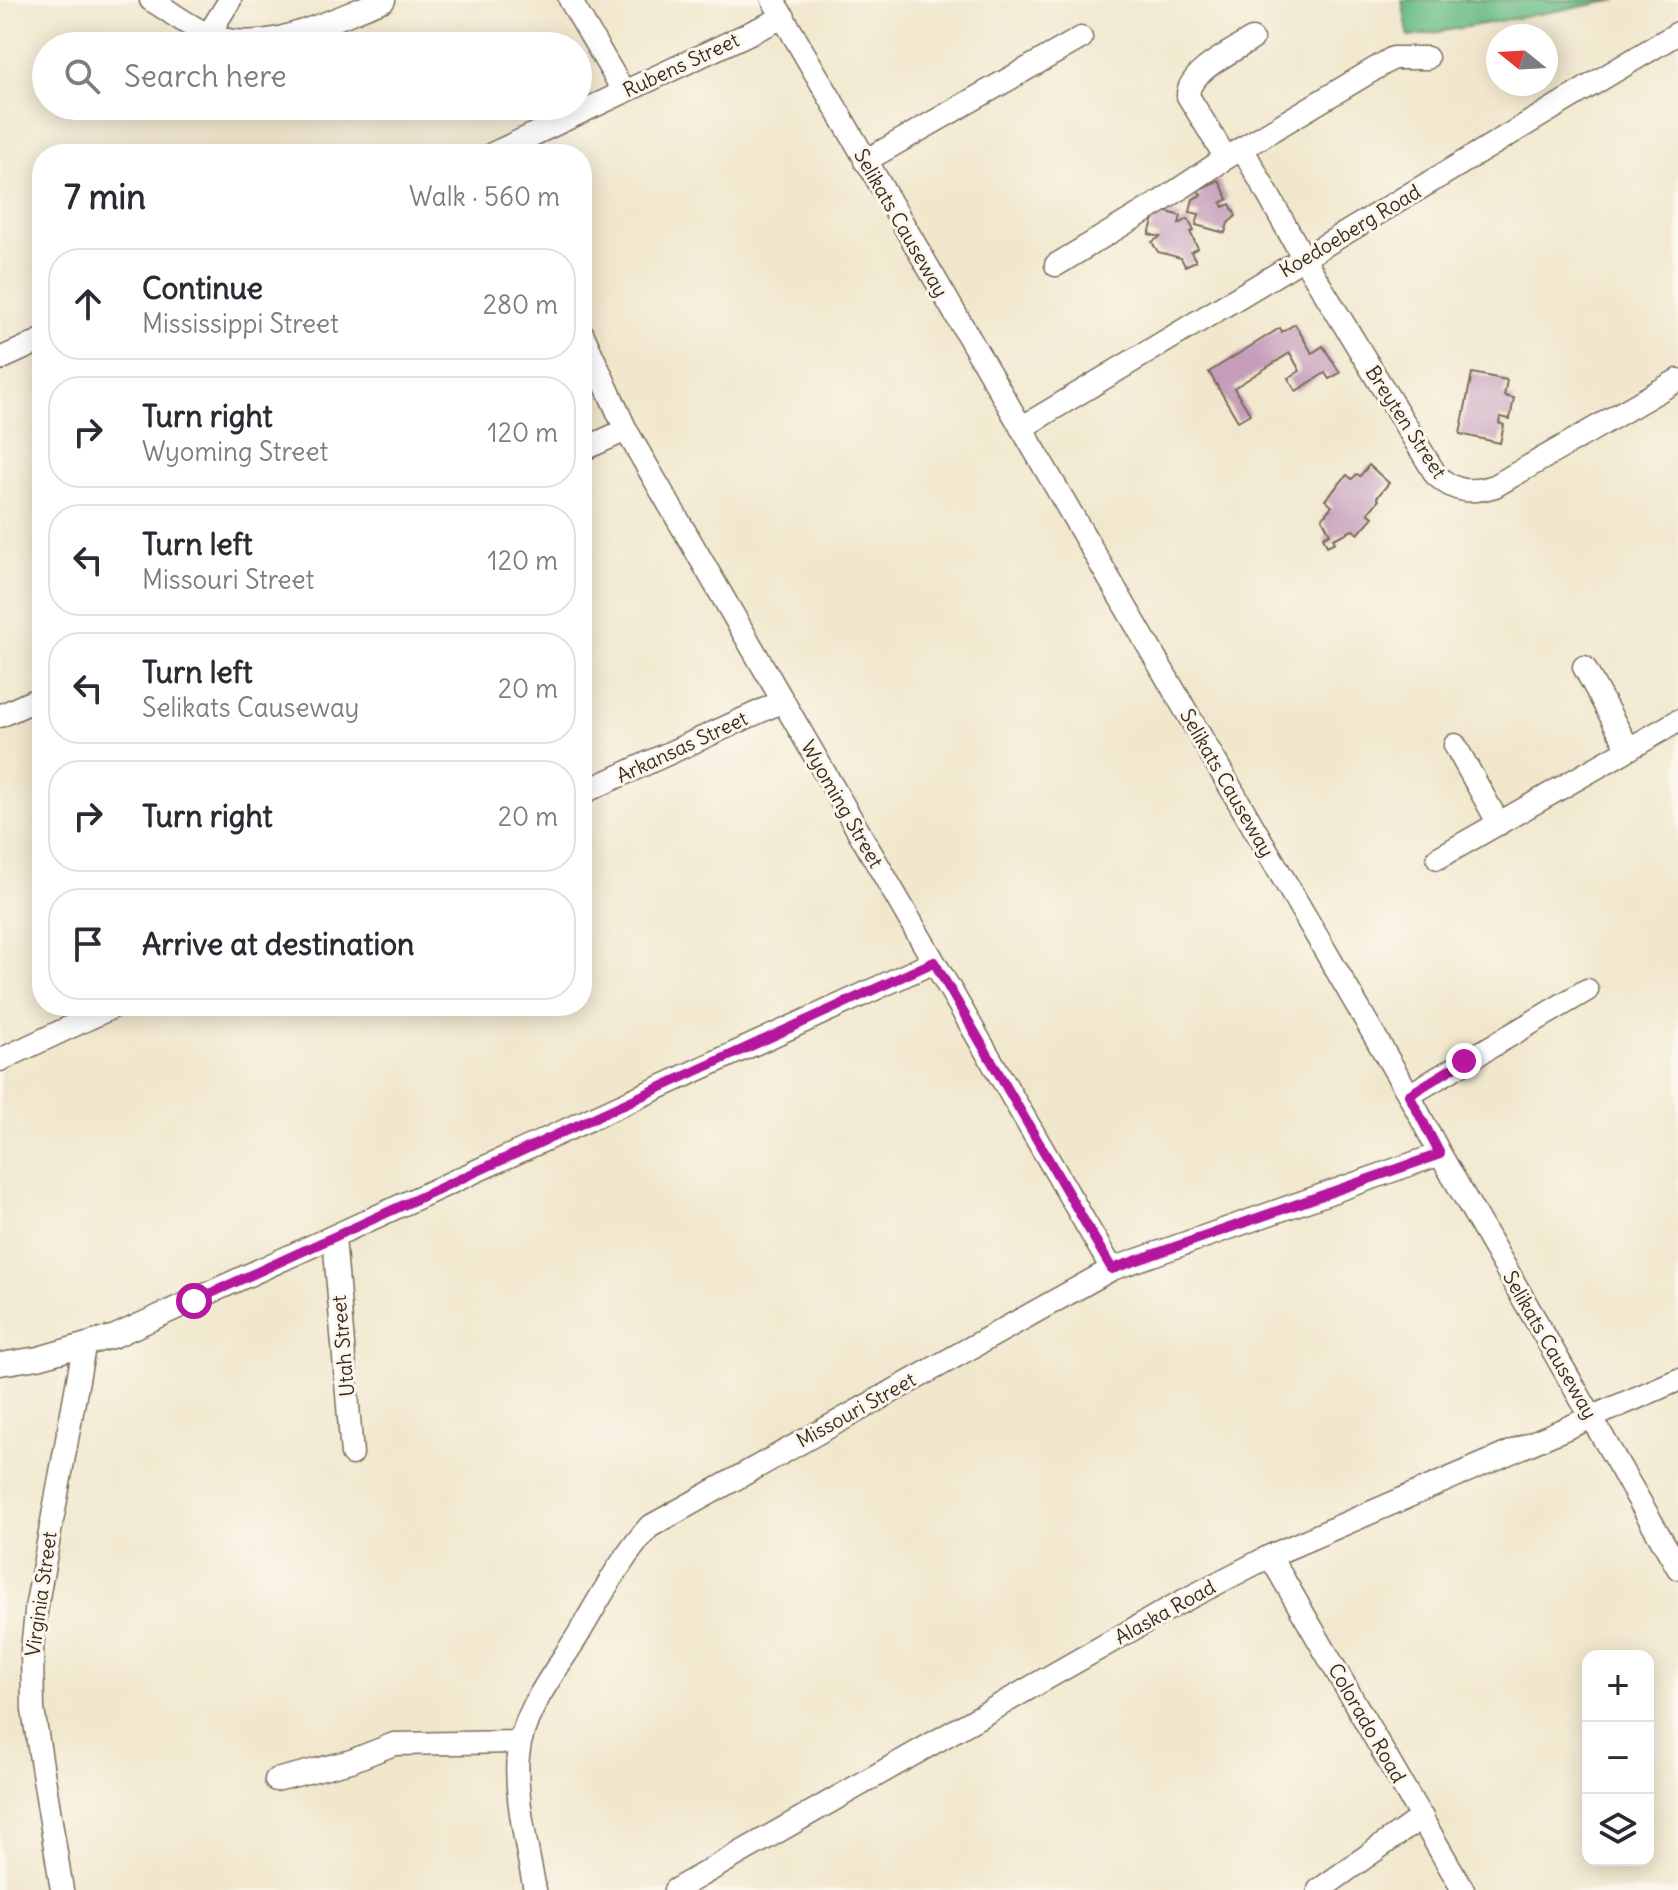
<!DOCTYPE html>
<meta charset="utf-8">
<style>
body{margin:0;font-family:Delius,sans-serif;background:#f7f7f7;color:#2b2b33}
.controls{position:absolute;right:24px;bottom:24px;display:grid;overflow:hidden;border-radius:16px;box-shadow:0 4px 20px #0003}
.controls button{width:72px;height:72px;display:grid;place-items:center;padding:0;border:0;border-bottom:2px solid #e1e1e2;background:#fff;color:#2b2b33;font:40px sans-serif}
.compass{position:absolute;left:1486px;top:24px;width:72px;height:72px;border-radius:50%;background:#fff;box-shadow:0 4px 20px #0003;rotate:288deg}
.stop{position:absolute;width:24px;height:24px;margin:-18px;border:6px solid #b5179e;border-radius:50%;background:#fff}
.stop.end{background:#b5179e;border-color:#fff;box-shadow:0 2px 8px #0008}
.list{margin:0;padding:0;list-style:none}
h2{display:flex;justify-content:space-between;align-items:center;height:104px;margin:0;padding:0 32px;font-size:34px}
h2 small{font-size:26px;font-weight:400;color:#7c7c81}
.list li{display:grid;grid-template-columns:52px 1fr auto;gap:24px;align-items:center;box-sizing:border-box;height:112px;margin:0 16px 16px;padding:0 16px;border:2px solid #e1e1e2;border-radius:32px}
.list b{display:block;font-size:30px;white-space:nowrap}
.list p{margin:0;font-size:26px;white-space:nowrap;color:#7c7c81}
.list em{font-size:26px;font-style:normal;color:#7c7c81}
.icon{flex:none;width:44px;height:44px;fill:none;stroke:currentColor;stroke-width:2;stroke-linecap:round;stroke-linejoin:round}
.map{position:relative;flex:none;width:1678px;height:1890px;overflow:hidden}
.search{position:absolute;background:#fff;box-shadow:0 4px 20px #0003;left:32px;top:32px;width:560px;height:88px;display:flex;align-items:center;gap:20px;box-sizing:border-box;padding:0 28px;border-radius:44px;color:#7c7c81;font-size:30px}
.panel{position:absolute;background:#fff;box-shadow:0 4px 20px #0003;left:32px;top:144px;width:560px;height:872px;border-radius:32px}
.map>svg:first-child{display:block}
</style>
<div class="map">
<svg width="1678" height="1890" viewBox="0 0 1678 1890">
<rect width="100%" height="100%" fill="#fbf7ec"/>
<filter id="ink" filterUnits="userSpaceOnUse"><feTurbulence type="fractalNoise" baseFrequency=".0125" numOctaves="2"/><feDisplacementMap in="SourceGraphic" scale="16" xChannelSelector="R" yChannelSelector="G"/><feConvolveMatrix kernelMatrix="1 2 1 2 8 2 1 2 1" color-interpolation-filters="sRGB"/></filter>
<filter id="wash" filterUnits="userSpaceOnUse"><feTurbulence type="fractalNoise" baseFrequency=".006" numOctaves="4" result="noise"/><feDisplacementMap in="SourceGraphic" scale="32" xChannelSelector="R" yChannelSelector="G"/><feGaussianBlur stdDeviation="1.8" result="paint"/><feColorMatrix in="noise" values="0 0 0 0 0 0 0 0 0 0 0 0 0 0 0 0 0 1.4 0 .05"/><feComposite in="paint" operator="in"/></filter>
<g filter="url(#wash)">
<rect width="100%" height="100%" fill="#f1e7cd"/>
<path fill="#6dbd87" stroke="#547452" stroke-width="2" d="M1402 0H1618L1409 37Z"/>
<g id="blocks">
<path fill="#c59dbb" d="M1219 180 1228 199 1221 203 1223 207 1230 204 1236 216 1228 223 1225 233 1196 225 1199 214 1190 212 1193 199 1201 195 1198 190Z
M1157 209 1181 216 1179 224 1188 219 1194 231 1190 232 1198 248 1191 252 1196 261 1185 266 1181 258 1158 252 1152 242 1160 237 1149 234Z
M1295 324 1312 353 1323 346 1340 373 1329 379 1325 373 1296 391 1288 378 1300 371 1290 353 1234 388 1250 414 1238 421 1209 372 1280 328 1282 332Z
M1472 373 1507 380 1504 396 1514 398 1510 419 1500 417 1499 423 1504 425 1500 443 1460 434Z
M1369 465 1389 483 1377 497 1379 500 1368 513 1373 517 1358 534 1353 530 1333 539 1335 542 1327 546 1323 537 1330 534 1322 518 1332 506 1325 500 1347 475 1352 479 1357 474 1360 476Z"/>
</g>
</g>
<g filter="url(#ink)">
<use href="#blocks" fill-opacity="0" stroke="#7b6c5b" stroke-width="2"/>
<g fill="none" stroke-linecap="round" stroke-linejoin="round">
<g stroke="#7b6c5b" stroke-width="25">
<path id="minor" d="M151 0C170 11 189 27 210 35 265 57 332 19 384 0
M570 0 624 92
M773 0 1409 1095 1440 1154 1678 1568
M208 35 230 0
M1242 148 1304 259 1436 475C1455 493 1472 493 1495 486L1678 380
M492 154 784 17
M1226 158 1188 96C1187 72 1234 51 1252 39
M865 161 1081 38
M1056 265 1160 202 1226 158 1393 58H1427
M582 333 626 430 1112 1269
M0 359 42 340
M1021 428 1678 33
M582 450 626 430
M1584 667 1629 749
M0 716 42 697
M1455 745 1499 824
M582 793 783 701
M1438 858 1678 721
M0 1060 115 1006
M1409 1095 1587 990
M334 1237 352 1454
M0 1364 38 1358 115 1336 934 962
M1270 1556 1463 1890
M276 1780 351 1761 394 1744 520 1742
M62 1890 33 1710 32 1649 37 1603 84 1347
M535 1890C528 1853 514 1792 518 1756 522 1712 556 1671 578 1635 600 1598 620 1560 649 1527L1112 1269 1440 1154
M675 1890 1179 1603 1270 1556 1678 1380
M1319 1890 1422 1817"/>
</g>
<use href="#minor" stroke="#fff" stroke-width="22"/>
</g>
</g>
<g fill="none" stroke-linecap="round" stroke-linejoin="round" filter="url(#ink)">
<path stroke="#b5179e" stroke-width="10" d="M194 1301 934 962 1112 1269 1440 1154 1409 1095 1464 1061"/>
</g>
<g text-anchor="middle" stroke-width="6" stroke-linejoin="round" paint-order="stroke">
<g font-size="20" fill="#3b2a1e" stroke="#fbf7ec">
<text transform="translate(681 65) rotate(-25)" y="7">Rubens Street</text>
<text transform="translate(901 223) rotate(60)" y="7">Selikats Causeway</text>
<text transform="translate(1350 231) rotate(-31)" y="7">Koedoeberg Road</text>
<text transform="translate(1406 422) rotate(57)" y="7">Breyten Street</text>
<text transform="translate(682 747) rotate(-25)" y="7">Arkansas Street</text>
<text transform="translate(1227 783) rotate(60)" y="7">Selikats Causeway</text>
<text transform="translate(842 804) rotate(60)" y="7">Wyoming Street</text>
<text transform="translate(1550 1345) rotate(60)" y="7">Selikats Causeway</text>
<text transform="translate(343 1346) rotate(-95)" y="7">Utah Street</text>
<text transform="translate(856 1410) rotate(-29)" y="7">Missouri Street</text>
<text transform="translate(41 1594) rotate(-82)" y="7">Virginia Street</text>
<text transform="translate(1165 1612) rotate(-29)" y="7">Alaska Road</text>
<text transform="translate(1367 1723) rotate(60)" y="7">Colorado Road</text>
</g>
</g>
</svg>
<div class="controls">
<button>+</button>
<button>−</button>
<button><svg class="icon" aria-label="layers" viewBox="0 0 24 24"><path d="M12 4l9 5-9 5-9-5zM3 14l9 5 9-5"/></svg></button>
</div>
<svg class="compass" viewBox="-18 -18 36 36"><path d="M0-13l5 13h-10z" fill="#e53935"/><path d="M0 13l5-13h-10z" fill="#7c7c81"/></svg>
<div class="stop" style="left:194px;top:1301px"></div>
<div class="stop end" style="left:1464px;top:1061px"></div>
<div class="search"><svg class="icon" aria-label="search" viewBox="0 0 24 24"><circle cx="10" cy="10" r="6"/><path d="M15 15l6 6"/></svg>Search here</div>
<section class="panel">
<h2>7 min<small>Walk · 560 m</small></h2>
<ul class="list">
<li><svg class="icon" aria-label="ahead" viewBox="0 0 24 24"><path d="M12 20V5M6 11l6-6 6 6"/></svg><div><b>Continue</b><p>Mississippi Street</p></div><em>280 m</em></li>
<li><svg class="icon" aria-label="right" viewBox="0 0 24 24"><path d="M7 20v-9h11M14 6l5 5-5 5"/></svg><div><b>Turn right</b><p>Wyoming Street</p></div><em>120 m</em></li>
<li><svg class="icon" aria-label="left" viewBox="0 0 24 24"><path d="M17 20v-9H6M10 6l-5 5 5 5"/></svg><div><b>Turn left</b><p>Missouri Street</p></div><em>120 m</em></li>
<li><svg class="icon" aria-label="left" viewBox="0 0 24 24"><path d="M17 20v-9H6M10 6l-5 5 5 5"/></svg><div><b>Turn left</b><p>Selikats Causeway</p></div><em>20 m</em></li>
<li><svg class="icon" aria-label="right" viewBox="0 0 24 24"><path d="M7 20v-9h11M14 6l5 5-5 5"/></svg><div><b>Turn right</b></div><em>20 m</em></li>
<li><svg class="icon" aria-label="arrive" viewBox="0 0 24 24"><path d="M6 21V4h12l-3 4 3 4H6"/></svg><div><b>Arrive at destination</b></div></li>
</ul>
</section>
</div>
